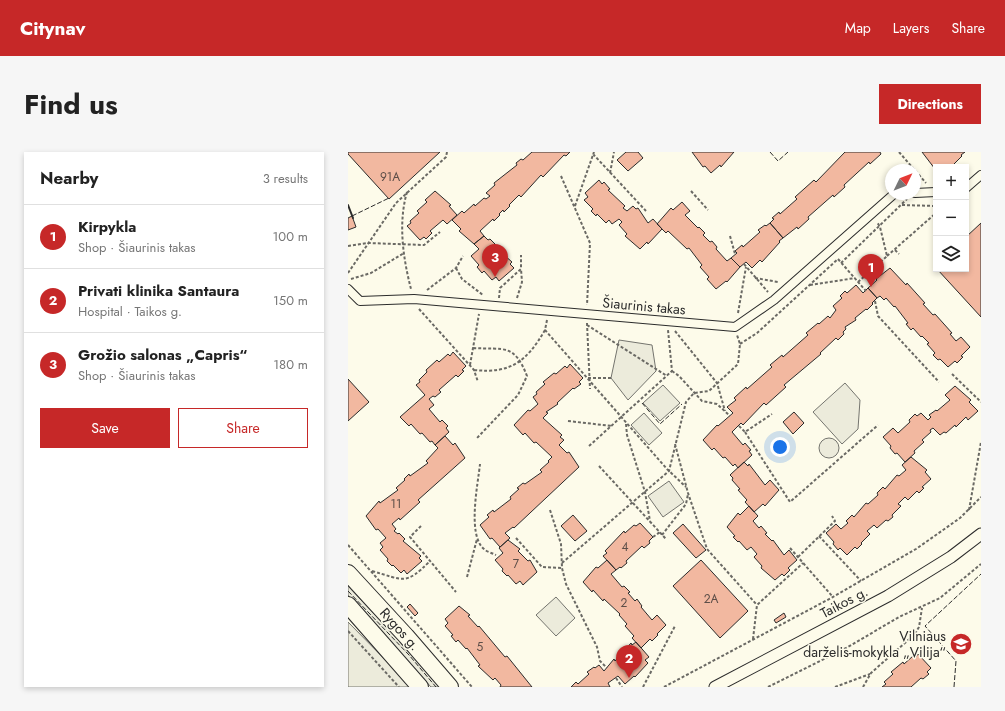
<!DOCTYPE html>
<meta charset="utf-8">
<style>
body{margin:0;font-family:Jost,sans-serif;background:#f6f6f6;color:#222}
.controls{position:absolute;right:12px;top:12px;display:grid;overflow:hidden;border-radius:0px;box-shadow:0 2px 6px #0003}
.controls button{width:36px;height:36px;display:grid;place-items:center;padding:0;border:0;border-bottom:1px solid #e0e0e0;background:#fff;color:#222;font:20px sans-serif}
.compass{position:absolute;left:537px;top:12px;width:36px;height:36px;border-radius:50%;background:#fff;box-shadow:0 2px 6px #0003;rotate:47deg}
.you{position:absolute;left:432px;top:295px;width:14px;height:14px;margin:-10px;border:3px solid #fff;border-radius:50%;background:#1a73e8;box-shadow:0 0 0 6px #1a73e833}
.badge{display:grid;place-items:center;width:26px;height:26px;border-radius:50%;background:#c62828;color:#fff;font-size:13px;font-weight:700}
.pin{position:absolute;translate:-50% -33px;filter:drop-shadow(0 1px 2px #0008)}
.pin::after{content:'';position:absolute;top:21px;width:14px;height:12px;background:inherit;clip-path:polygon(0 0,100% 0,50% 100%)}
.list{margin:0;padding:0;list-style:none}
h2{display:flex;justify-content:space-between;align-items:center;height:52px;margin:0;padding:0 16px;font-size:17px}
h2 small{font-size:13px;font-weight:400;color:#767676}
.list li{display:grid;grid-template-columns:26px 1fr auto;gap:12px;align-items:center;box-sizing:border-box;height:64px;padding:0 16px;border-top:1px solid #e0e0e0}
.list b{display:block;font-size:15px;white-space:nowrap}
.list p{margin:0;font-size:13px;white-space:nowrap;color:#767676}
.list em{font-size:13px;font-style:normal;color:#767676}
.actions{display:flex;gap:8px;padding:12px 16px}
.actions a{flex:1;padding:9px 0;border:1px solid #c62828;border-radius:0px;text-align:center;font-size:14px;color:#c62828}
.actions .main{background:#c62828;color:#fff}
.icon{flex:none;width:22px;height:22px;fill:none;stroke:currentColor;stroke-width:2;stroke-linecap:round;stroke-linejoin:round}
.map{position:relative;flex:none;width:633px;height:535px;overflow:hidden;border-radius:0px}
header{display:flex;align-items:center;gap:24px;box-sizing:border-box;height:56px;padding:0 20px;background:#c62828;color:#fff}
header strong{font-size:19px}
nav{display:flex;gap:22px;margin-inline-start:auto;font-size:14px}
.intro{display:flex;align-items:center;justify-content:space-between;box-sizing:border-box;height:96px;padding:0 24px}
h1{margin:0;font-size:28px}
.button{padding:10px 18px;border-radius:0px;background:#c62828;color:#fff;font-size:14px;font-weight:700}
main{display:flex;gap:24px;padding:0 24px}
aside{flex:1;background:#fff;border-radius:0px;box-shadow:0 2px 6px #0003}
.map>svg:first-child{display:block}
</style>
<header>
<strong>Citynav</strong>
<nav><a>Map</a><a>Layers</a><a>Share</a></nav>
</header>
<div class="intro"><h1>Find us</h1><a class="button">Directions</a></div>
<main>
<aside>
<h2>Nearby<small>3 results</small></h2>
<ul class="list">
<li><span class="badge">1</span><div><b>Kirpykla</b><p>Shop · Šiaurinis takas</p></div><em>100 m</em></li>
<li><span class="badge">2</span><div><b>Privati klinika Santaura</b><p>Hospital · Taikos g.</p></div><em>150 m</em></li>
<li><span class="badge">3</span><div><b>Grožio salonas „Capris“</b><p>Shop · Šiaurinis takas</p></div><em>180 m</em></li>
</ul>
<div class="actions"><a class="main">Save</a><a>Share</a></div>
</aside>
<div class="map">
<svg width="633" height="535" viewBox="0 0 633 535">
<rect width="100%" height="100%" fill="#fdfbea"/>
<path fill="#ecebdb" stroke="#74746e" d="M271 188 304 193 308 219 280 248 263 226Z
M497 231 512 248 510 277 494 292 465 260Z
M315 233 332 251 312 269 295 251Z
M296 261 314 281 301 293 283 273Z
M471 296a10 10 0 1 1 20 0a10 10 0 1 1-20 0Z
M321 329 336 350 315 365 300 344Z
M0 434 67 506 92 535H83L0 443Z
M208 445 227 466 208 484 188 463Z
M0 470 64 535H0Z"/>
<path fill="#f2b8a0" stroke="#2b2b2b" d="M0 0H92L41 47 0 2Z
M184 0H222L218 4 216 3 195 25 193 23 173 45 171 43 161 53 162 54 156 60 155 58 151 62 152 63 146 69 145 67 132 79 136 84 126 92 111 79 113 77 104 68 114 59 116 61 126 52 127 54 136 46 138 47 142 44 138 41 147 33 146 31 169 13 168 11 173 7 175 8Z
M278 0H290L295 6 280 19 269 8Z
M344 0H386L373 15 372 13 363 21 357 14 355 15Z
M497 0H532L533 2 522 12 521 10 496 33 497 35 486 45 485 43 460 65 461 67 450 77 449 75 435 86 422 71 426 67 424 66 431 60 432 62 449 47 447 45 466 28 468 30Z
M574 0H617L613 3 614 4 604 14 606 15H588L587 17Z
M251 28 254 32 256 30 262 37 260 38 277 54 275 56 279 59 285 54 288 57 290 56 300 71 305 67 314 77 300 92 299 90 292 97 277 84 279 82 271 73 274 70 271 67 264 72 261 68 258 71 249 62 248 64 243 59 245 57 236 48 240 45 237 41Z
M87 39 103 53 101 54 109 63 99 72 95 68 82 79 84 81 78 87 76 85 72 88 59 74 63 71 62 69 71 61 69 59 79 50 77 48Z
M334 50 342 59 337 63 350 76 351 75 357 81 355 83 362 90 364 89 369 95 368 97 379 109 383 106 392 115 379 130 378 129 368 137 359 127 361 125 352 115 354 113 341 96 339 97 320 79 318 81 309 72 323 56 325 58Z
M4 64 8 75 0 78V66Z
M422 71 435 86 431 89 432 90 414 110 412 108 404 116 398 110 392 115 383 106 389 101 387 99 394 93 395 95 412 80 410 78 417 73 418 74Z
M633 71V165L589 117H618V85Z
M136 84 140 88 142 87 148 93 147 95 164 110 162 112 166 116 151 129 148 125 144 128 136 119 134 121 129 115 131 113 123 104 131 97 126 92Z
M542 116 558 133 559 131 577 151 575 152 585 163 587 162 604 181 602 182 608 189 613 185 622 195 613 204 615 205 609 211 607 209 600 215 592 207 590 208 585 203 587 201 579 192 581 191 574 184 573 185 565 176 563 178 558 172 560 171 547 154 546 155 538 146 536 148 532 144 529 146 520 136 529 128 528 127Z
M508 133 515 141 520 136 529 146 524 151 525 152 519 158 518 157 507 166 508 168 497 175 498 177 495 180 496 182 490 188 488 186 472 201 473 202 436 233 438 235 418 253 416 251 395 273 393 271 384 280 395 293 397 291 403 298 401 299 404 303 390 316 387 312 385 314 377 305 375 306 366 296 364 298 355 288 369 273 370 274 385 261 379 255 388 248 386 246 398 235 399 237 424 215 422 213 434 203 435 205 460 183 458 181 470 171 471 172 480 164 482 166 488 158 485 154 494 146 492 144 497 139 499 141Z
M105 200 118 214 114 218 116 219 110 225 108 223 91 238 93 240 87 245 85 244 81 247 86 253 81 257 92 270 94 268 100 274 98 276 101 280 87 293 84 289 82 290 74 281 72 282 63 272 61 274 52 265 77 243 68 233 72 230 71 228 79 220 78 218 89 208 91 210 100 202 102 204Z
M222 212 235 226 231 230 233 232 226 237 225 236 209 251 210 252 198 260 200 261 195 266 214 283 212 285 216 288 211 293 219 301 221 300 231 315 166 376 165 375 157 381 162 386 152 395 144 386 142 387 132 373 141 365 139 363 145 358 146 360 163 347 162 345 171 337 169 336 175 331 177 332 194 320 192 318 201 310 200 309 204 305 188 290 186 291 177 281 175 283 166 273 180 258 182 259 190 252 185 245 189 242 188 240 197 232 195 230 206 221 208 222 217 214 219 216Z
M0 227 21 250 0 269Z
M607 234 623 248 621 250 630 259 620 268 618 265 608 275 607 273 598 281 596 280 592 283 585 276 582 278 583 280 574 288 576 290 566 299 567 301 557 310 549 301 547 302 542 296 543 294 535 285 545 276 550 281 562 270 561 268 567 262 569 264 573 261 580 268 583 265 581 263 588 258 589 259 602 248 597 243Z
M446 260 456 271 445 282 435 270Z
M97 284 105 293 107 291 117 306 70 348 72 350 52 368 51 366 44 372 48 377 46 379 50 382 51 381 57 387 55 389 73 404 71 406 74 409 59 422 56 418 53 421 45 413 44 414 39 409 40 407 32 398 35 395 32 391 38 386 30 377 28 378 18 364 31 349 32 351 50 338 48 336 57 328 56 327 61 322 62 324 80 311 78 309 90 296 87 293Z
M563 305 579 318 577 320 583 327 574 335 576 336 571 341 569 339 560 348 557 345 550 352 553 354 544 363 545 365 540 369 538 368 529 376 526 373 519 379 522 382 513 391 514 392 509 397 507 395 499 403 492 396 490 398 485 392 486 390 478 381 488 372 493 377 500 371 498 369 504 363 506 365 518 351 520 352 530 343 529 341 535 335 537 337 549 323 551 324 558 318 554 313Z
M396 310 400 314 401 312 417 333 422 328 431 338 417 354 415 352 406 360 397 350 399 348 390 338 392 337 384 328 385 326 382 323Z
M401 354 410 364 405 369 411 376 413 374 419 381 417 382 424 389 425 388 436 403 441 398 449 408 440 416 442 418 436 424 434 422 427 428 413 416 414 414 406 405 409 402 403 395 399 398 391 389 390 390 385 385 387 384 379 375 390 361 392 363Z
M225 363 239 379 227 389 213 374Z
M292 371 305 385 301 389 302 391 296 396 294 394 278 409 279 411 273 416 272 415 268 418 255 404 259 401 257 399 276 379 277 381 286 373 288 374Z
M335 372 358 398 348 406 325 381Z
M160 388 172 397 170 399 180 409 182 408 189 420 175 433 172 429 168 432 160 423 159 424 154 419 155 417 147 408 155 401 151 396Z
M259 408 268 418 263 422 274 435 276 434 282 440 280 441 287 449 289 447 294 454 293 455 304 468 309 463 318 473 309 482 310 483 304 489 302 487 293 496 284 486 286 484 277 474 279 472 271 463 272 462 256 447 255 449 245 438 244 440 235 430 248 415 250 416Z
M353 408 400 459 372 486 325 434Z
M62 452 70 461 67 464 59 455Z
M111 454 122 463 120 464 130 475 131 474 157 505 159 504 184 535H152L153 533 147 526 145 528 130 514 132 513 119 496 118 497 110 488 108 490 103 484 105 483 97 474 100 471 97 467Z
M436 461 438 465 428 471 426 468Z
M288 490 301 505 297 508 300 511 287 525 286 524 277 532 270 524 260 531 262 535H223L228 530 230 532 241 522 239 520 246 515 247 516 251 513 256 519 266 507 267 509 283 491 284 493Z
M570 502 583 516 579 520 581 522 575 527 573 526 563 535H534L538 532 536 530 545 522 543 520 555 510 556 512 565 504 567 506Z"/>
<g fill="none" stroke-linecap="round" stroke-linejoin="round">
<g stroke="#2b2b2b" stroke-width="10">
<path id="pedestrian" d="M618 36 633 23
M567 41 588 40
M0 137 12 149 66 147 387 175 426 148 546 42"/>
</g>
<g stroke="#2b2b2b" stroke-width="13">
<path id="minor" d="M367 535 540 444 603 405 633 382"/>
</g>
<g stroke="#2b2b2b" stroke-width="18">
<path id="secondary" d="M0 421 58 484 102 535
M0 453 72 535"/>
</g>
<path stroke="#6a6964" stroke-width="2" stroke-dasharray="3 2" stroke-linecap="butt" d="M551 0 578 31
M245 2 298 59
M262 21 266 0
M213 24 242 91 239 153
M343 39 360 58
M59 40C50 71 55 106 63 137
M554 53 588 54
M227 54 246 0
M382 84 387 102
M0 94 20 91 76 93 92 80
M547 98 551 102
M539 104 588 61
M490 107 518 139
M493 111 559 47
M396 112 420 140
M108 116 114 127 135 143
M0 121 48 51 98 5 99 0
M407 126 430 130
M3 127 23 121 56 101
M510 130 539 104 532 75 529 70
M462 133 507 126
M79 138 108 116 115 104
M151 146 152 136 173 117V103
M169 146 174 130 173 117
M527 149 530 164 591 230
M71 157 126 218 130 230
M390 161 398 115
M199 168 197 178 319 317 338 335
M239 171 242 237
M239 173 319 224
M327 179 369 231 377 259
M392 192 409 181 490 107
M125 196C157 198 166 191 179 224L170 243 129 286
M122 213 131 162
M126 218C163 222 179 209 197 178
M324 219 331 224 354 249 369 252 382 264
M604 222 633 250
M240 226H263
M220 269 264 274
M278 272 279 283 297 340 302 369
M391 274 397 280 424 262
M397 280 442 350 530 273
M327 292 340 341 359 397 409 453
M241 294 324 219 320 178
M132 312C130 332 119 383 136 397 139 400 144 401 148 403
M251 314 318 387
M202 358 213 392 214 416 218 432 249 495 252 509 259 516
M621 358 633 290
M73 374 62 385 108 440
M314 383 338 352 340 342
M471 384 513 429
M305 385 312 380
M168 386 194 415 214 416
M0 393 124 535
M442 396 485 445
M450 405 487 369 484 364
M214 411 321 319 338 250 346 241 361 239 390 212 392 192 389 183
M24 419C56 428 57 434 82 409
M119 425 129 387
M0 479 51 535
M405 487 409 453 455 411
M268 526 274 535
M295 535 327 474
M316 535 485 445 568 397 612 366 633 345
M420 535 500 495 551 465 592 446 633 412
M487 535 522 522
M515 535 523 521 567 482 571 475 574 456"/>
<use href="#pedestrian" stroke="#fdfbea" stroke-width="8"/>
<use href="#minor" stroke="#fdfbea" stroke-width="11"/>
<use href="#secondary" stroke="#fdfbea" stroke-width="16"/>
<path stroke="#2b2b2b" stroke-width="1" stroke-dasharray="5 2" stroke-linecap="butt" d="M422 0 430 9 440 0
M4 64 41 46
M294 251 312 272 334 252
M0 439 61 503 88 535
M606 535 608 509 577 474 633 422"/>
<path stroke="#2b2b2b" stroke-width="2" d="M0 53 5 66"/>
</g>
<defs>
<g id="school-disc" transform="scale(1.15)"><circle r="9.5" fill="#c62828" stroke="#fdfbea"/><path d="M0-5L7-2L0 1L-7-2ZM-4 1L0 2.5L4 1V4Q0 6-4 4Z" fill="#fff"/></g>
</defs>
<g fill-rule="evenodd">
<use href="#school-disc" x="613" y="492"/>
</g>
<g text-anchor="middle" stroke-width="3" stroke-linejoin="round" paint-order="stroke">
<g font-size="12" fill="#5d4e48">
<text x="42" y="29">91A</text>
<text x="48" y="356">11</text>
<text x="277" y="399">4</text>
<text x="168" y="416">7</text>
<text x="363" y="451">2A</text>
<text x="276" y="455">2</text>
<text x="132" y="499">5</text>
</g>
<g font-size="14" fill="#2b2b2b" stroke="#fdfbea">
<text transform="translate(296 154) rotate(5)" y="5">Šiaurinis takas</text>
<text transform="translate(496 450) rotate(-28)" y="5">Taikos g.</text>
<text transform="translate(52 477) rotate(48)" y="5">Rygos g.</text>
</g>
<g font-size="14" fill="#2b2b2b" stroke="#fdfbea" text-anchor="end">
<text x="598" y="489">Vilniaus<tspan x="598" dy="16">darželis-mokykla „Vilija“</tspan></text>
</g>
</g>
</svg>
<div class="controls">
<button>+</button>
<button>−</button>
<button><svg class="icon" aria-label="layers" viewBox="0 0 24 24"><path d="M12 4l9 5-9 5-9-5zM3 14l9 5 9-5"/></svg></button>
</div>
<svg class="compass" viewBox="-18 -18 36 36"><path d="M0-13l5 13h-10z" fill="#e53935"/><path d="M0 13l5-13h-10z" fill="#767676"/></svg>
<div class="you"></div>
<div class="pin badge" style="left:523px;top:135px">1</div>
<div class="pin badge" style="left:281px;top:526px">2</div>
<div class="pin badge" style="left:147px;top:125px">3</div>
</div>
</main>
